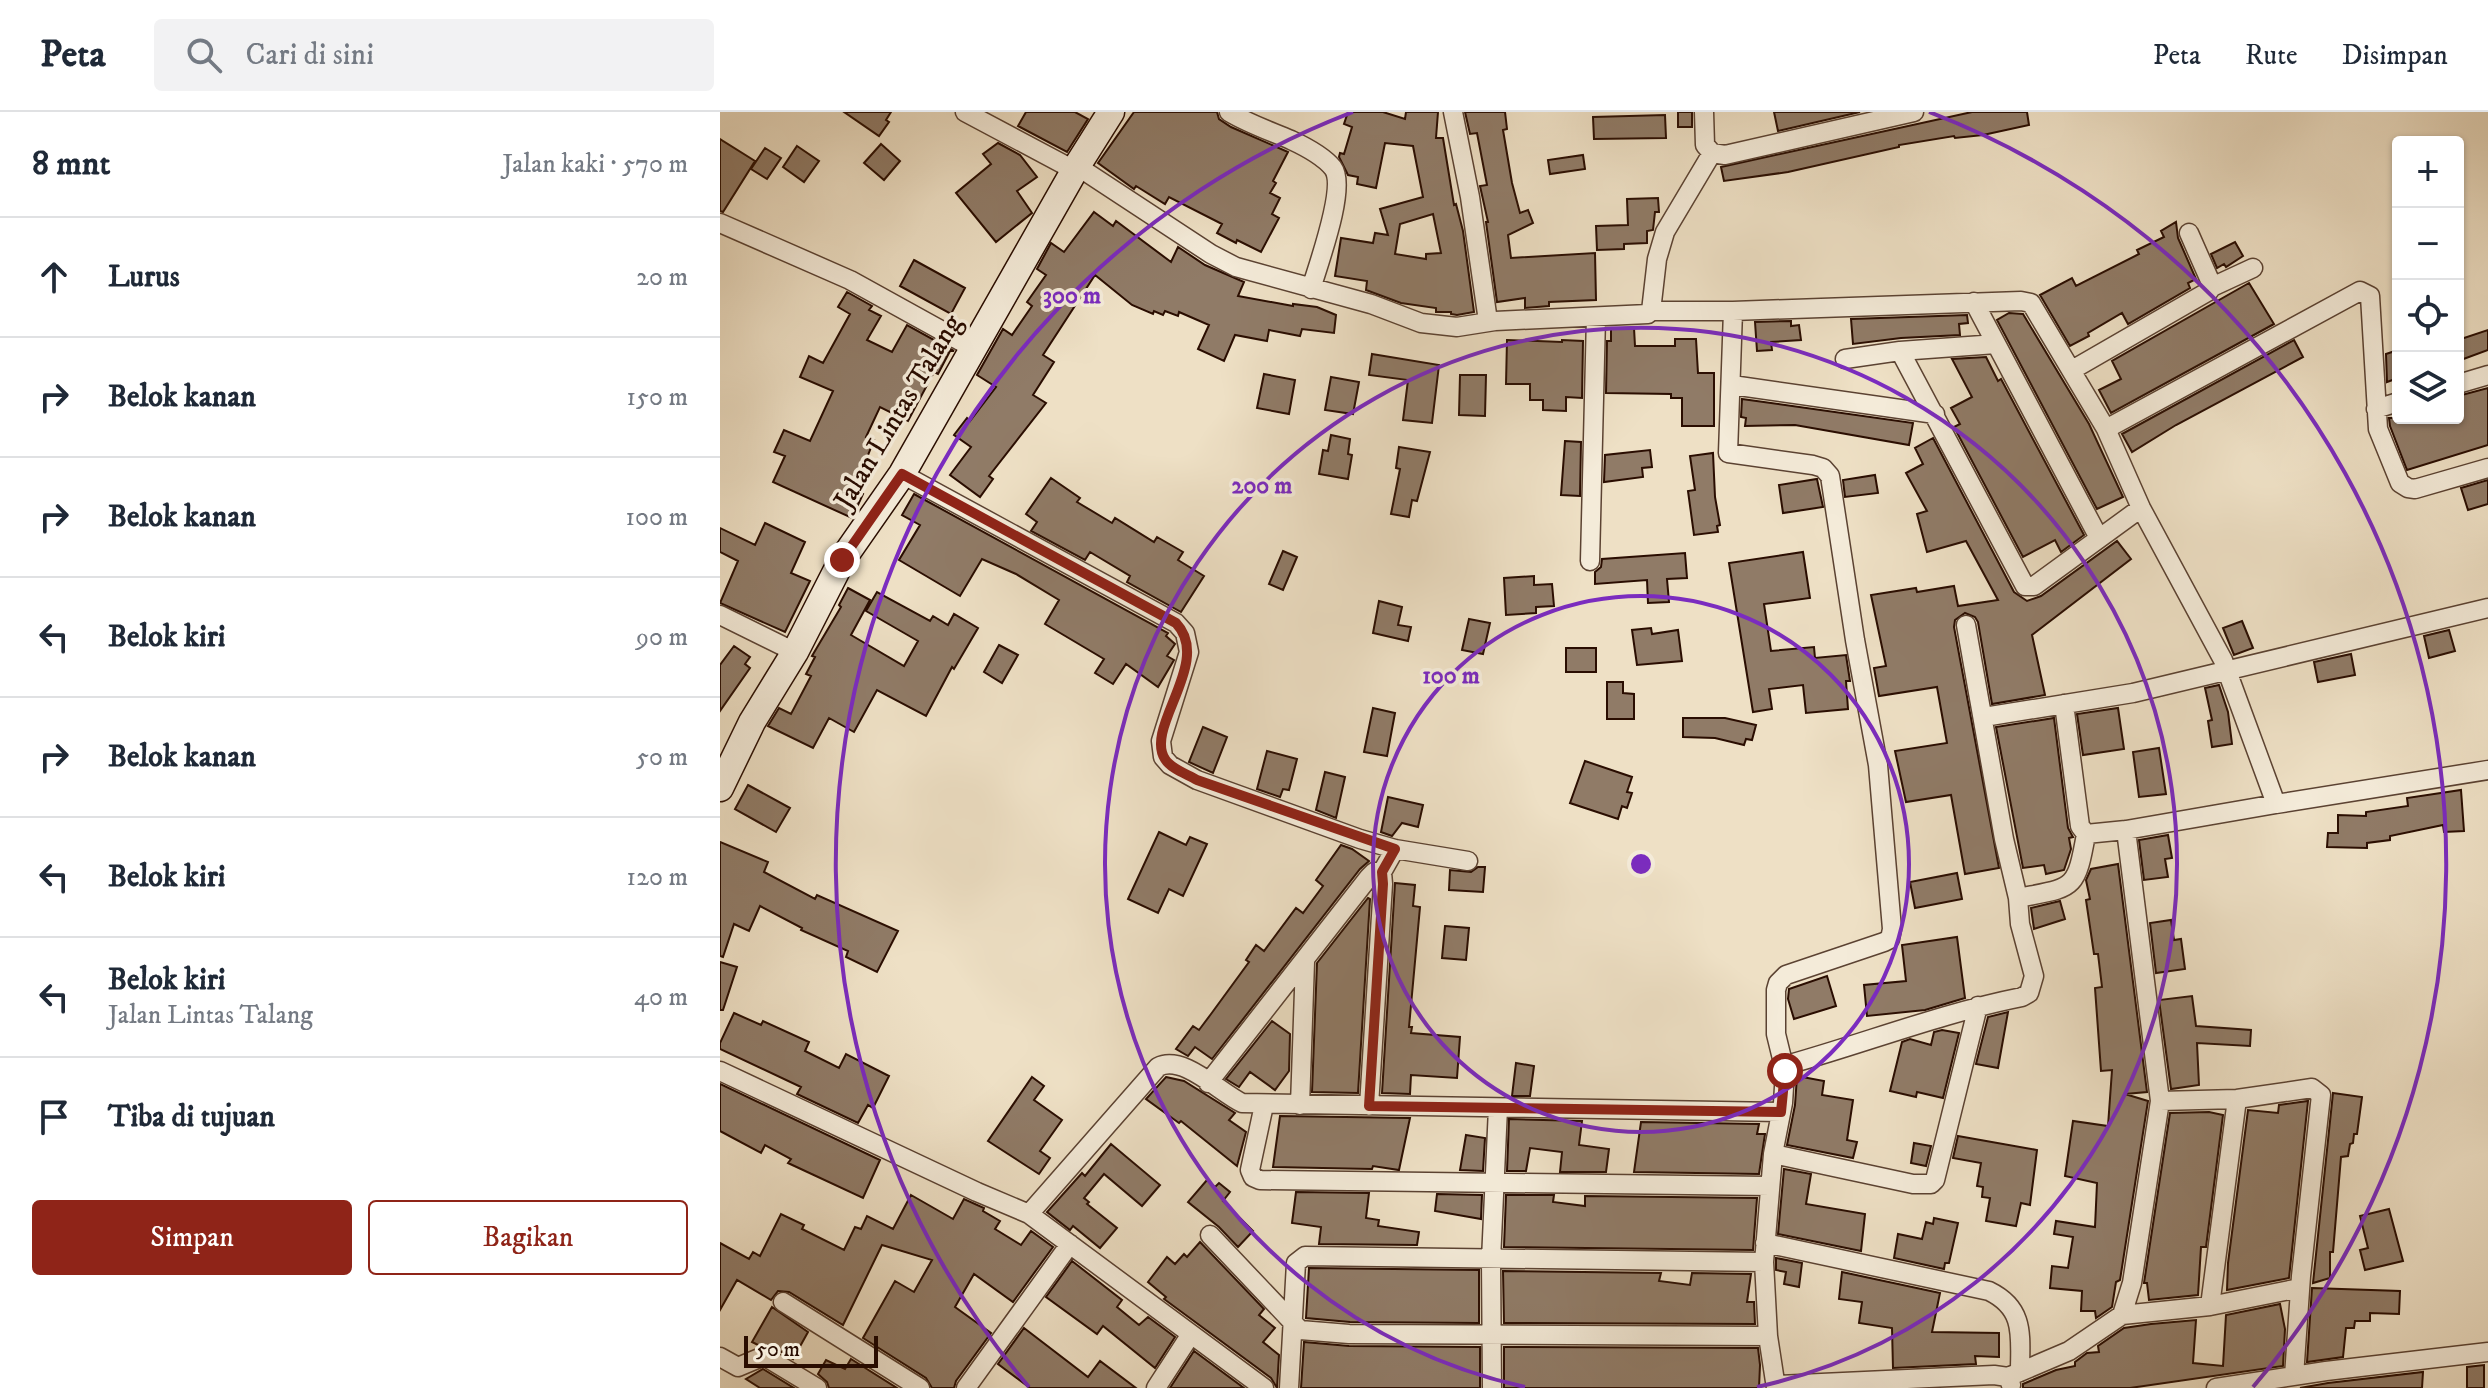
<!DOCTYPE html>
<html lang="id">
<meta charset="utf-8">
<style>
body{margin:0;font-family:"IM FELL DW Pica",serif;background:#f2f2f3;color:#1f2937}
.controls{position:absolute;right:24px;top:24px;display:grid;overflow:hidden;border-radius:8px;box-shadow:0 2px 6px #0004}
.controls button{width:72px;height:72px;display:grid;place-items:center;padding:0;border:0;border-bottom:2px solid #e0e1e3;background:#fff;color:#1f2937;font:40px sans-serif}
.scale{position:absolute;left:24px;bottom:20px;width:134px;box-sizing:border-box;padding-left:8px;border:4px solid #2a0d01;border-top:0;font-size:22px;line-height:28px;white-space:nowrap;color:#2a0d01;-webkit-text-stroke:6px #f4ebd9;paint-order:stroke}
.stop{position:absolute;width:24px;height:24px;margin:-18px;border:6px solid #8f2418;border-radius:50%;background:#fff}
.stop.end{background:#8f2418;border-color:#fff;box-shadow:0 2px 8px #0008}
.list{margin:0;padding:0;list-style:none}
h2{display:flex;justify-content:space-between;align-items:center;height:104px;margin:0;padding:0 32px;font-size:34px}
h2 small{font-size:26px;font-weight:400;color:#747a83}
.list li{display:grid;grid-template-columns:52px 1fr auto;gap:24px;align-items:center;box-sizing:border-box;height:120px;padding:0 32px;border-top:2px solid #e0e1e3}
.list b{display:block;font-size:30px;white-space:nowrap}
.list p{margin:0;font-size:26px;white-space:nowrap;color:#747a83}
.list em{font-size:26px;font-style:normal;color:#747a83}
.actions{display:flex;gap:16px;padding:24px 32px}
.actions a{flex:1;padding:18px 0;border:2px solid #8f2418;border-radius:8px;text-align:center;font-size:28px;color:#8f2418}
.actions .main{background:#8f2418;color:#fff}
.icon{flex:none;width:44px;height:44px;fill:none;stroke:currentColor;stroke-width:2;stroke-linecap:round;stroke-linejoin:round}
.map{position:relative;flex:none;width:1768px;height:1276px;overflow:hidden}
header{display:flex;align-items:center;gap:48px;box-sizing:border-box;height:112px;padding:0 40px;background:#fff;border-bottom:2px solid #e0e1e3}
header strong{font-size:38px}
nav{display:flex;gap:44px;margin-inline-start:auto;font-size:28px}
.search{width:560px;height:72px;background:#f2f2f3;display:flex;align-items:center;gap:20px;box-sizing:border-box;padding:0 28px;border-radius:8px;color:#747a83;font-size:30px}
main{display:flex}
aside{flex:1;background:#fff}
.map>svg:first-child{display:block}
</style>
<header>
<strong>Peta</strong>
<div class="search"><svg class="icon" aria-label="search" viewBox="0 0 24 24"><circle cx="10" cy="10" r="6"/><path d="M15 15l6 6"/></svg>Cari di sini</div>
<nav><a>Peta</a><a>Rute</a><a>Disimpan</a></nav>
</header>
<main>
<aside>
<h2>8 mnt<small>Jalan kaki · 570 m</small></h2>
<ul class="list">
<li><svg class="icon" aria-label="ahead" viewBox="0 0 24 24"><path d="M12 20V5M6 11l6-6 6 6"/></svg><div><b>Lurus</b></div><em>20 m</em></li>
<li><svg class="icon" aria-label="right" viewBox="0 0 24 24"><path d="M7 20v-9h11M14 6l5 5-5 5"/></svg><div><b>Belok kanan</b></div><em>150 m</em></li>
<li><svg class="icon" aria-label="right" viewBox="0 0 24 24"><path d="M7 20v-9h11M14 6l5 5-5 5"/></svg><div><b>Belok kanan</b></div><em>100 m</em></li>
<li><svg class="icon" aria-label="left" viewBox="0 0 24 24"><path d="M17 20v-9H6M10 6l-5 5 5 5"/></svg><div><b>Belok kiri</b></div><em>90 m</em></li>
<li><svg class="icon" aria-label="right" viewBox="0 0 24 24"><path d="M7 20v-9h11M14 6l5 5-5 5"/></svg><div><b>Belok kanan</b></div><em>50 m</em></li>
<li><svg class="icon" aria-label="left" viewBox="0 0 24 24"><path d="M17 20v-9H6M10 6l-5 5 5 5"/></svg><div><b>Belok kiri</b></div><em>120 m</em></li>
<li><svg class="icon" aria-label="left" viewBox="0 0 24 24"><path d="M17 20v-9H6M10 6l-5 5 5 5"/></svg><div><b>Belok kiri</b><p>Jalan Lintas Talang</p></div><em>40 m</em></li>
<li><svg class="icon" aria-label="arrive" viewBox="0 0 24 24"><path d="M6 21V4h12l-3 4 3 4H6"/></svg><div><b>Tiba di tujuan</b></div></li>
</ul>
<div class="actions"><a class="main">Simpan</a><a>Bagikan</a></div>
</aside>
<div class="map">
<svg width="1768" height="1276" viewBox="0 0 1768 1276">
<rect width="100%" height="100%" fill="#eee0c5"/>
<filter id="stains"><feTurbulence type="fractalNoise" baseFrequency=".0025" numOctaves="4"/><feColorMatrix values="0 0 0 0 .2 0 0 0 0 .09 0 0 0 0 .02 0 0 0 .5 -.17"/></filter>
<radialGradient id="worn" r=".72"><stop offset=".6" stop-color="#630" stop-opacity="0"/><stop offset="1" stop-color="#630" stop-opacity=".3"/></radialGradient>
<path fill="#907b67" stroke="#2a0d01" stroke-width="2" fill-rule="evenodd" d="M124 0H171L166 8 169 10 159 24Z
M306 0H355L368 7 347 40 298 14Z
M414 0H497L499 7 511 15 568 40 553 69 556 71 550 81 560 86 552 102 559 106 541 140 517 128 516 131 497 121 502 112 449 85 445 92 416 74 414 77 378 51Z
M628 0H663L685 7 686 0H718L716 26H723L734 93 736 92 743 119 754 200 737 203 731 202V200H716V196L681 191 646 178 647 169 615 164 621 126 653 131 655 121 668 123 660 97 703 85 693 34 665 31 656 76 637 72 638 65 628 63 619 45 620 41 624 42 632 15 624 12ZM713 102 721 141 706 142V147L675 142 680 112Z
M745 0H785L787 17 783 18 792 71 800 101 808 98 813 111 788 123 791 146 875 141 876 188 829 190V194L805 196V186L777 190 766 110H768L760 74 767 73 757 21 750 22Z
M958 0H972V15H958Z
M1054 0H1140L1058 19Z
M1252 0H1307L1309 13 1263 23 1235 26 1234 24 1179 33V35L1068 60 1004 69 1001 55Z
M945 3 946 26 874 27 873 5Z
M0 27 35 49 3 100 0 99Z
M278 31 300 43 317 65 297 79 312 101 276 130 236 81 271 52 263 42Z
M161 32 180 49 164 68 144 51Z
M77 34 99 49 84 70 63 55Z
M45 36 61 46 47 67 31 57Z
M863 43 865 57 830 62 828 48Z
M938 86 939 100H935L933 118 927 119V131L904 132V137L877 138 876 114 908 113 907 87Z
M374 100 393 114 396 109 451 150 458 135 485 153 524 170 518 184 573 194V192L597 195 616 203 614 221 582 217 580 224 549 218 547 229 515 223 504 249 478 237 489 213 459 200 458 204 445 199 443 203 434 199 433 202 412 193 375 163 323 243 334 250 313 283 326 291 269 364 273 367 260 385 230 363 251 335 234 323 247 306 250 309 276 275 257 263 283 217 292 223 312 194 307 190 326 163 317 157 331 131 344 140Z
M1456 110 1458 126 1476 167 1468 171 1470 176 1408 212 1402 201 1368 221 1369 224 1350 234 1320 183 1352 166 1356 174 1419 142 1417 138 1444 125 1441 119Z
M1515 130 1523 144 1506 155 1504 152 1497 156 1491 142Z
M194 148 245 176 231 202 180 174Z
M1529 171 1554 212 1391 301 1379 278 1401 267 1392 249Z
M127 180 152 194 149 198 161 204 147 228 172 240 187 213 234 239H230L218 262 214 260 188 309 160 295 146 325 154 328 134 378 143 382 132 406 53 370 65 344 54 340 64 318 90 329 113 279 80 265 89 244 103 251 130 202 118 195Z
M1289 201 1303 202 1369 312 1403 385 1377 397 1277 208Z
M1247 203 1248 211 1239 212 1240 223 1181 226 1133 232 1131 207Z
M1071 209V214L1079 213 1081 228 1051 230 1052 238 1037 239 1035 210Z
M891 216H914L915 234H955V227H976L978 261H994V314H962V286H951V282L886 281 887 229H891Z
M1768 218V238L1738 249V228Z
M787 228 842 230V228L863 229 862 286 846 285V299L823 298V288H810V272H786Z
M1574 228 1583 245 1456 313 1412 340 1402 322Z
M1678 238V266L1667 270 1666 242Z
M652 242 719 253 712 311 683 308 688 268 649 263Z
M1266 245 1278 269 1281 267 1364 423 1341 440 1335 428 1303 445 1234 315 1240 312 1231 296 1252 285 1232 247Z
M544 262 575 268 569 302 537 296Z
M740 263H766L765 304 739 303Z
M611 265 639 270 633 302 605 298Z
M1768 276V333L1687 358 1670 314 1669 306H1738V284Z
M1022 287 1193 311 1189 333 1075 313 1025 314 1026 306 1021 305Z
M611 323 630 327 628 342 632 343 628 367 599 362 603 338 608 339Z
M1213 326 1294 480 1307 489 1321 484 1397 429 1411 447 1312 523 1325 583 1272 592 1258 510 1255 505 1245 501 1235 508 1234 515 1279 756 1245 762 1231 683 1186 690 1175 639 1227 631 1217 575 1159 584 1154 556 1166 554 1151 483 1196 476 1197 480 1234 474 1238 494 1278 488 1246 429 1207 440 1197 402 1207 399 1186 361 1203 352 1195 336Z
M845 329 861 330 860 384 841 383Z
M679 335 710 340 697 389 692 388 689 405 671 402 680 357 676 356Z
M930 338 932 355 922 356 923 365 884 370 885 343Z
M993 341 995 385 1000 413 997 414 998 420 974 423 968 379 975 378 970 344Z
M1155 363 1158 381 1125 385 1123 368Z
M331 366 360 386 357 390 392 411 395 406 434 430 437 425 463 440 458 448 484 464 461 500 407 470 410 464 370 440 365 448 311 419 317 410 306 402Z
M1097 367 1103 395 1063 401 1059 373Z
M1768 368V392L1748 398 1741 376Z
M194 382 448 521 446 524 455 532 447 544 454 548 438 575 406 552 393 572 375 561 384 547 325 512 339 488 296 462 262 447 240 484 179 448 200 413 182 403Z
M45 411 85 430 71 461 90 469 65 520 0 491 18 449 0 440V416L35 433Z
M563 439 577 445 563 478 549 472Z
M1083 440 1090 486 1044 492 1051 539 1094 535 1095 546 1126 543 1130 569H1126L1128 597 1086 601 1083 573 1049 577 1052 597 1033 600 1009 451Z
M965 441 967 466 947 467 949 490 928 491 927 468 875 472V460L881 455 882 447Z
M814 464V473L832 472 834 494 816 495V501L786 503 784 466Z
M128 476 150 488 131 523 184 554 198 529 146 499 157 480 210 509 213 504 228 513 234 502 258 516 234 557 232 555 206 604 157 578 134 620 109 606 93 636 48 614 59 596 71 602 91 564 86 562 95 545 92 544 121 495 119 493Z
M659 489 682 495 678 513 691 515 688 529 653 521Z
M749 507 770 511 763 542 742 538Z
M1522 509 1533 536 1514 543 1503 516Z
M931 516 932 522 958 518 962 549 917 553 912 518Z
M1729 518 1735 539 1709 546 1704 524Z
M279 533 298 543 282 571 264 560Z
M14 534 30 545 25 552 30 556 0 599V553Z
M846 536H876V560H846Z
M1631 542 1635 563 1598 570 1594 550Z
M887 570H903V581L914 582V607H887Z
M1499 573 1508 600 1512 632 1492 635 1488 609 1492 608 1485 576Z
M653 596 675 601 667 644 644 640Z
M1398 596 1404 637 1363 643 1357 602Z
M963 606H1005L1036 613 1032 628 1026 627 1024 633 995 626 963 625Z
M1334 606 1348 716 1353 725 1349 726 1351 737 1344 758 1326 762 1324 753 1303 756 1276 615Z
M483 615 507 625 493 661 469 650Z
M1439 636 1446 682 1419 685 1413 640Z
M547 639 577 647 569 678 563 677 560 685 537 677Z
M865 649 912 665 907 680 912 681 907 696 902 694 898 707 850 691Z
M605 660 625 665 616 706 596 698Z
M28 673 70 696 56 720 15 697Z
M1741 678 1744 719 1724 720 1723 713 1670 724V728L1647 731V736L1607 735 1608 721H1618V703L1646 704V700L1688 694 1687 686Z
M668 685 703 693 698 715 682 711 672 724 661 720Z
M439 720 466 733 470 725 487 732 463 784 449 777 438 801 408 787Z
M1448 723 1452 746 1445 747 1448 765 1424 768 1419 728Z
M0 730 48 750 44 760 95 787 97 783 178 819 157 860 126 845 128 839 81 818 82 816 40 794 29 819 14 812 3 845 0 844Z
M621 733 632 737 649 749 640 757 492 947 475 935 468 944 456 937 473 914 479 918 491 902 529 850 526 848 536 833 544 839 576 796 583 801 603 774 596 768Z
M1398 752 1427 980 1405 982 1428 989 1400 1168 1396 1170 1392 1195 1376 1206 1375 1199H1361L1362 1179 1330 1176 1332 1154 1348 1156 1353 1125 1334 1122 1336 1109 1375 1115 1377 1071 1345 1064 1353 1009 1388 1014 1392 958 1381 959 1375 876 1382 875 1378 842H1374L1366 788 1370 787 1366 768 1371 757Z
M758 755H765L763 780 729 778 730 758 751 760Z
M1237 761 1242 787 1195 796 1190 770Z
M675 771 695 773 693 794 700 795 689 915H692L691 921 740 925 737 966 691 963 690 982 662 981Z
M648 786 650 787 638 981 592 980 597 851Z
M1340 789 1345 807 1314 817 1311 796Z
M1451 808 1454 828 1461 827 1465 857 1436 861 1430 811Z
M725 814 749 816 746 848 722 846Z
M1237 825 1245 886 1205 898 1147 904 1144 873 1186 869 1182 833Z
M0 850 17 855 3 898H0Z
M1107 864 1116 894 1074 907 1068 887 1069 877Z
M1472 884 1476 914 1531 918 1530 934 1477 931 1479 973 1451 977 1439 888Z
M1288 900 1278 956 1256 952 1268 905Z
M14 901 41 913 43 909 89 930 85 939 119 956 126 942 169 964 153 996 148 993 138 1011 77 982 81 975 0 937V931Z
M552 909 570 922 569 959 555 978 530 960 519 975 506 967Z
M1222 918 1239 921 1223 986 1197 980 1196 985 1170 979 1182 930 1190 927 1211 933 1214 920Z
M796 951 814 954 810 984H792Z
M1077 964 1104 969 1102 983 1133 988 1127 1028 1137 1030 1133 1046 1067 1033 1075 993Z
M312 965 324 974 314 988 342 1008 320 1039 330 1046 319 1062 268 1029Z
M446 965 464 969 515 1001 509 1008 526 1020 517 1054 461 1009 459 1011 426 987Z
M0 972 160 1048 143 1086 68 1051 71 1047 45 1033 41 1041 0 1019Z
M1613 981 1642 985 1637 1022H1634L1633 1031 1630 1032 1628 1044 1621 1045 1613 1140H1610V1166L1593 1171Z
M1588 989 1569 1166 1507 1178 1508 1151 1528 998 1558 1001 1559 993Z
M1489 1000 1503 1003 1486 1135H1481L1478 1183 1429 1188 1427 1171H1424L1450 1001Z
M560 1004 690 1006 679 1058 653 1054 652 1057 553 1055Z
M789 1007 862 1009 859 1033 889 1037 886 1060H840L842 1040 810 1036 806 1059H787Z
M921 1010 1039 1012 1037 1022H1045L1039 1062 914 1060Z
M746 1023 765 1026 763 1059 740 1058Z
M1238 1024 1317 1038 1310 1093 1301 1091 1296 1114 1266 1109 1270 1086 1262 1085 1263 1075 1257 1074 1261 1051 1233 1046Z
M1194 1031 1211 1034 1206 1054 1191 1051Z
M391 1032 440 1073 422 1094 384 1062 364 1086 369 1090 367 1092 397 1116 380 1136 353 1114 350 1118 327 1100 362 1061 365 1064Z
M1064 1057 1091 1062 1086 1092 1145 1102 1141 1139 1058 1122Z
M487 1068 495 1075 499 1071 510 1080 503 1089 533 1119 518 1135 499 1115 468 1090Z
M576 1080 649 1081 646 1106 659 1108 658 1114 699 1120 697 1133 599 1132 601 1115 572 1111Z
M717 1082 762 1083 761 1107 715 1099Z
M191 1083 233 1107 244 1087 264 1096 263 1099 280 1109 275 1117 301 1133 311 1119 333 1135 293 1190 254 1162 235 1195 271 1221 236 1269 234 1276H212L206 1266 143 1226 175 1169 194 1180 212 1148 162 1133 123 1213 69 1180 58 1179 51 1188 17 1168 0 1198V1131L29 1147 33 1140 40 1144 61 1102 84 1113 82 1117 124 1138 135 1115 141 1117 147 1104 173 1117Z
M786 1083H834L833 1090 865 1094V1084L1037 1086 1033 1138 784 1135Z
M1669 1097 1683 1149 1645 1158 1640 1138 1648 1136 1640 1104Z
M1214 1106 1238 1111 1229 1151H1225L1224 1157 1174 1146 1178 1122 1202 1127 1206 1110 1213 1112Z
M480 1130 544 1197 539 1203 555 1216 543 1230 559 1243 557 1276 551 1266 444 1187 446 1185 428 1170 447 1145 455 1152 464 1142 467 1145Z
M1056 1146 1082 1151 1079 1175 1064 1172 1066 1160 1056 1158Z
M352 1149 402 1188 397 1195 419 1213 428 1205 455 1225 435 1256 383 1214 377 1222 326 1185Z
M589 1156 759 1158V1211L630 1210 586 1206Z
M783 1159 941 1161 939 1169 970 1173 972 1161 1031 1162 1027 1190H1034L1035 1212 784 1211Z
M1122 1160 1220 1181 1212 1220 1279 1221V1245L1255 1244 1256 1252 1173 1256 1172 1216 1139 1211 1142 1190 1119 1187Z
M1592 1176 1680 1179 1679 1202 1650 1201V1209H1635L1634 1216H1626L1623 1245 1587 1250Z
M1560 1192 1565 1217 1563 1254 1410 1276H1303V1272L1336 1258 1355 1254V1250L1367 1241 1379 1240 1378 1234 1404 1216 1431 1212 1476 1208 1473 1251 1503 1254 1506 1203Z
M52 1195 88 1220 73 1247 50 1233H38L32 1230Z
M304 1216 368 1265 380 1249 416 1276H310L278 1252Z
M584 1230 629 1234 760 1235V1276H581Z
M784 1235 1038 1236 1040 1253 1039 1276H784Z
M474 1239 524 1276H450Z
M131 1247 177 1276H109L107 1270 98 1262 106 1248 125 1257Z
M1764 1253V1276H1747V1255Z
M43 1257 74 1276H40L26 1267Z
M1703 1260 1702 1276H1580L1608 1271Z"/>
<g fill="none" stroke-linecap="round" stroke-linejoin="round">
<g stroke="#5b4232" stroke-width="21">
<path id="street" d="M245 0 354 58
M509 0C529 12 550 19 571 28 584 34 604 45 613 56 627 75 598 153 591 177
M733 0 750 85 768 209
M984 0 985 33 992 41 1005 43 1194 0
M357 54 491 142 516 155 651 192 701 211 737 215 775 209 928 202 931 199 937 147 945 120 992 41
M0 111 130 168 253 236
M1492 175 1533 156
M1254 190 1379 426
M931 199H1013L1301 189 1311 191 1386 317 1421 396 1503 548 1556 692 1406 718 1366 722
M1013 199 1008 341 1093 353 1103 356 1110 364 1135 528 1158 653 1172 817 1170 827 1164 830 1066 863 1058 871 1056 878V922L1065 959 1063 991 1053 1042 1044 1150 1048 1224 1056 1276
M1180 239 1305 474H1314L1421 396
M1125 247 1180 239 1276 232
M1352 258 1489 179 1492 175 1491 171 1469 121
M1738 272 1768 263
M1012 273 1215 302
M1656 297 1678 290
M1386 317 1640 179 1650 184 1658 317 1680 371 1688 376 1695 377 1768 356
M182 362 456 511 465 521 469 540 441 629 443 645 450 653 477 668 640 727 675 737 748 749
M870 449 876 205
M0 503 75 540
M1264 605 1413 581 1768 496
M1556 692 1768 658
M1298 786C1353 775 1356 780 1366 722L1360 714 1344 592
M0 959 257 1080 309 1102 544 1276
M1065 959 1070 952C1148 930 1222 901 1302 885L1309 881 1314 864 1300 812 1298 786 1284 727 1246 513
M488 971 649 765 654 760H662
M1440 989 1517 987 1592 976 1601 983 1581 1164 1574 1264
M544 993 530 1058 533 1065 540 1068 1050 1074
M580 993 585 850
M649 994 663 772 662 760 675 737
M1053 1042 1193 1072H1211L1215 1068 1258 894
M309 1102 438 955C463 942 499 980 522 991L1061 1000
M490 1123 580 1218 629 1222 1048 1224
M1045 1131 1269 1179C1306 1197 1300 1225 1300 1260
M63 1190 200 1276
M1490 1194 1517 987
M1402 1203 1412 1171 1440 989 1406 718
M0 1245 18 1255 44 1244 97 1276
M1288 1265 1349 1239 1402 1203 1490 1194 1580 1176
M1056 1273 1274 1263 1288 1265 1291 1273
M246 1276 350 1132
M436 1276 471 1222
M569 1276 576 1151 585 1144 1044 1150
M772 1276 771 1148 778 996
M1496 1276 1606 1259 1768 1240"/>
</g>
<g stroke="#2a0d01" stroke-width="29">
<path id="secondary" d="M0 676 32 610 75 540 122 448 182 362 357 54 391 0"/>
</g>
<use href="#street" stroke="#f4ebd9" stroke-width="18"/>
<use href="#secondary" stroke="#f4ebd9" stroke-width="26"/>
</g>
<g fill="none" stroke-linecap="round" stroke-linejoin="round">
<path stroke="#8f2418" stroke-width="10" d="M122 448 182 362 456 511C493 550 424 615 445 647 451 657 467 662 477 668L675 737 662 760 663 772 649 994 1061 1000 1065 959"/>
</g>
<g fill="none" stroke="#7b2cbf" stroke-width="4">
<circle cx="921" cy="752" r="268"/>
<path d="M805 1275A536 536 0 1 1 1037 1275"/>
<path d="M309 1275A805 805 0 0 1 633 0M1209 0A805 805 0 0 1 1533 1275"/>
</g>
<g text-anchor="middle" stroke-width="7" stroke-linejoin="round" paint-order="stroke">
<g font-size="28" fill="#2a0d01" stroke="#f4ebd9">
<text transform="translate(177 299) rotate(-59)" y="10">Jalan Lintas Talang</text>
</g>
</g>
<circle cx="921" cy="752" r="12" fill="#7b2cbf" stroke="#f4ebd9" stroke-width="4"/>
<g font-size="24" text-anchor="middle" font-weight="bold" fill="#7b2cbf" stroke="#f4ebd9" stroke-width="7" stroke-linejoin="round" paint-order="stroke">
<text x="352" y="191">300 m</text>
<text x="542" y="381">200 m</text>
<text x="731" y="571">100 m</text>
</g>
<rect width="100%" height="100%" filter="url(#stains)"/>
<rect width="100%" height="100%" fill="url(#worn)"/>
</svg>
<div class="controls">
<button>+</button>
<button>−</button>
<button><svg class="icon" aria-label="locate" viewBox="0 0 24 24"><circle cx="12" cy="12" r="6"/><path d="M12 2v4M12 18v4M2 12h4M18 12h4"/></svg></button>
<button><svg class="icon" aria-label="layers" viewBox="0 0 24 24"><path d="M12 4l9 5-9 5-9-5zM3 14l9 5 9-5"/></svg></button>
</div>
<div class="scale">50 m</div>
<div class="stop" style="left:1065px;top:959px"></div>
<div class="stop end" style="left:122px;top:448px"></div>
</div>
</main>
